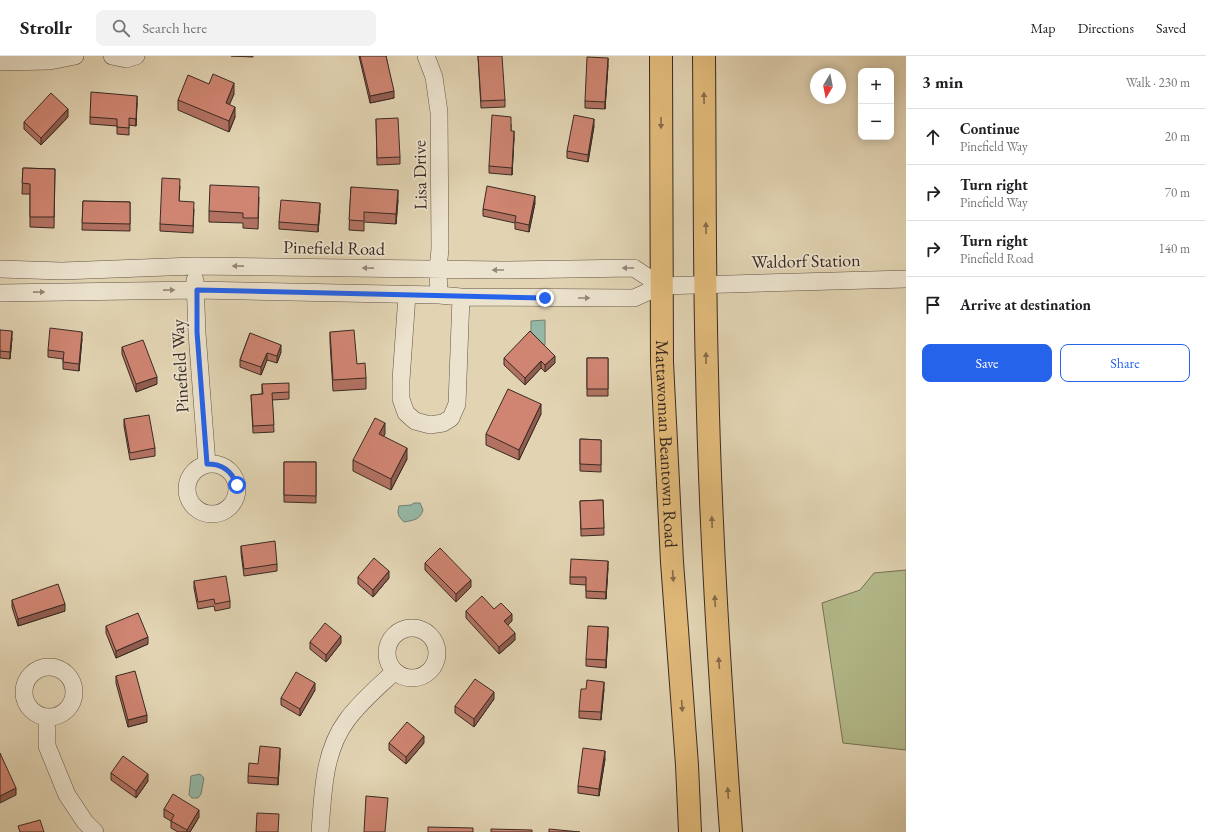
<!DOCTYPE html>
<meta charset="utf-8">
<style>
body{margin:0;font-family:"EB Garamond",serif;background:#f2f2f2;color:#202124}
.controls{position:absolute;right:12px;top:12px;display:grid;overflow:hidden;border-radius:8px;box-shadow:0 2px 10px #0003}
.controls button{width:36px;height:36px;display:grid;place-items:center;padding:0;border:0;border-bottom:1px solid #e0e0e0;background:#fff;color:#202124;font:20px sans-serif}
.compass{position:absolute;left:810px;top:12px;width:36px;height:36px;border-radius:50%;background:#fff;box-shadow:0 2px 10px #0003;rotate:190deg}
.stop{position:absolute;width:12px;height:12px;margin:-9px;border:3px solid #2563eb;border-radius:50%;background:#fff}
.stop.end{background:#2563eb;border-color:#fff;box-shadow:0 1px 4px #0008}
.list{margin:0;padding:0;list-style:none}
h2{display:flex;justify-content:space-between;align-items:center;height:52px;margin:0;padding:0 16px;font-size:17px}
h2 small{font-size:13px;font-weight:400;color:#757577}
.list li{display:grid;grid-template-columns:26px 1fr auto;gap:12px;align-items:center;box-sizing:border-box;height:56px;padding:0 16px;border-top:1px solid #e0e0e0}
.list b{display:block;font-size:15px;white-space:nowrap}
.list p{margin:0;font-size:13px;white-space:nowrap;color:#757577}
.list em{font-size:13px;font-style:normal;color:#757577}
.actions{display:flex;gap:8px;padding:12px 16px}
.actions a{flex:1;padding:9px 0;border:1px solid #2563eb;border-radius:8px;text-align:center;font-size:14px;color:#2563eb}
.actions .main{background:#2563eb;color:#fff}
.icon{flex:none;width:22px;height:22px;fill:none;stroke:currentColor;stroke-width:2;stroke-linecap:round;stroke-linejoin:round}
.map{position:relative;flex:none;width:906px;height:776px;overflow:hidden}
header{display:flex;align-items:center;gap:24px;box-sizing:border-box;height:56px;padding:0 20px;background:#fff;border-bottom:1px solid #e0e0e0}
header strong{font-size:19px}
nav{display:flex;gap:22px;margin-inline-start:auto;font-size:14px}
.search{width:280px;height:36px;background:#f2f2f2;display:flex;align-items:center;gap:10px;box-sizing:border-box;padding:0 14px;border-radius:8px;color:#757577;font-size:15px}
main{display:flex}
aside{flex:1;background:#fff}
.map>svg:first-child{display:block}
</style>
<header>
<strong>Strollr</strong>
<div class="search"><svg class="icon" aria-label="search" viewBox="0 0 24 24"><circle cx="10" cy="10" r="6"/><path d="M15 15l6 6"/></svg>Search here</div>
<nav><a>Map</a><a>Directions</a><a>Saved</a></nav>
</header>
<main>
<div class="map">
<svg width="906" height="776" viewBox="0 0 906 776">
<rect width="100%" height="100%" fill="#e2d4b3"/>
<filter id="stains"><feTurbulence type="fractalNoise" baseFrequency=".005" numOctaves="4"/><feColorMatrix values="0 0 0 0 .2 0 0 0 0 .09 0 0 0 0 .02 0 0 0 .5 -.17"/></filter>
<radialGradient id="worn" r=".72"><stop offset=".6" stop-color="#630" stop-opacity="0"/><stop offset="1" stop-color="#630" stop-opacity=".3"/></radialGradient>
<path fill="#b4bc8c" stroke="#777358" d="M906 514V694L843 687 822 547 860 534 874 517Z"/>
<path fill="#95b9a8" stroke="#718073" d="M545 264V289L531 290V265Z
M414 447H420L423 454C420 464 414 464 404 466 398 460 397 458 399 450L411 449Z
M200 718 204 722 201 738 198 742H192L189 739 191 720Z"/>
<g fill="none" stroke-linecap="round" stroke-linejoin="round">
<g stroke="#645447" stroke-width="18">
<path id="street" d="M112 0 126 3 136 0
M426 0 434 21 439 56 440 193 438 213 439 239
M0 6 50 5 75 0
M0 213 62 215 194 210 502 214 634 212 661 230
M195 224 197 277 207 408
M0 237 197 234 439 239 461 241 634 242 661 230 906 223
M407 239 401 324V343L406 357 415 365 430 369 443 367 451 362 457 348 461 241
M187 433a25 25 0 1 1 50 0a25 25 0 1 1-50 0Z
M387 597a25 25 0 1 1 50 0a25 25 0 1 1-50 0Z
M24 636a25 25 0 1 1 50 0a25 25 0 1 1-50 0Z
M47 661V690L67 739 85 766 95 776
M320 776C323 738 323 696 347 664 360 646 378 631 394 616"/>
</g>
<g stroke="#3a2a23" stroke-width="24">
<g id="highway">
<path id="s1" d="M661 0 662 306 672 506 687 709 690 776"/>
<path d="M704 0C705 105 704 211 707 316 710 470 720 623 731 776"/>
</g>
</g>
<use href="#street" stroke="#ece3ce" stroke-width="17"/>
<use href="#highway" stroke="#e1ba7a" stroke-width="22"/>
</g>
<path fill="#b27262" stroke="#3a2a23" d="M231 0H253V1Z
M359 0H386L394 42 370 47Z
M478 0 505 44V51L481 52Z
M608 9 605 53 585 52V45Z
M209 28 234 38 229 48 235 61 229 76 178 54V44Z
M137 47 136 70 129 69V79L117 78V70L90 68V61Z
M68 61 41 89 24 73V66Z
M376 63 400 101V108L377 109Z
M511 68V75L514 82 512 119 489 117V110Z
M594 70 588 106 567 102V95Z
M23 112 55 113 54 172 30 171V138H22Z
M180 130 179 145 194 153 193 177 160 175V168Z
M351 131 398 144 396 168 364 166V175L349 174Z
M259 141 258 173 243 172V167L209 166V155Z
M83 145 130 146V175L82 174Z
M535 147 529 176 515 173V167L483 160V153Z
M320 154 318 176 279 173V166Z
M0 274 12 282 10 303 0 302Z
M330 276 357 308 366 322V333L333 335 330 286Z
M250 277 281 296 277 307 267 304 261 319 240 311V304Z
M82 283 79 315 63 313V303L48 301V294Z
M122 291 157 328 136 336 122 298Z
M504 302 555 307 545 316 541 312 525 329 504 309Z
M587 302H608V340H587Z
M262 328 289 336V343L272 344 274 376 253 377 251 339 262 338Z
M541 358 519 404 486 389V378Z
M124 363 155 392V400L130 404 124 370Z
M385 378 383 380 407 403 391 434 353 415V404Z
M580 383 601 384V416L580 415Z
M284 406H316V447L284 446Z
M603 444 604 479 581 480 580 445Z
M241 490 277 508V515L244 520 241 497Z
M425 507 471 531 456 546 425 514Z
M608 512 606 543 586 542V529L570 528V521Z
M358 521 389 522 373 541 358 528Z
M194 525 230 545V552L215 555 214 550 198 553 194 532Z
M12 544 65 555 18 570 12 551Z
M494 553 512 565 507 569 515 584 499 598 466 562V555Z
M106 570 148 588 116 602 106 577Z
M608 578 606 612 586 610V603Z
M310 586 341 587 326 606 310 593Z
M116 620 147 666 128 671 116 627Z
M604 633 601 664 579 662V655Z
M315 634 300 660 281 649V642Z
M494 643 474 671 455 657V650Z
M389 687H424L406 708 389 694Z
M280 699 278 729 248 727V720L258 708Z
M605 703 599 740 578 737V730Z
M111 717 148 725 136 742 111 724Z
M164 753 199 761 190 776H178L171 772V765L164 761Z"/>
<path fill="#915d50" stroke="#3a2a23" d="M608 2V9L605 53V46Z
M234 27V38L226 57V47Z
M394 35V42L370 47V40Z
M137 40V47L136 70V63Z
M235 51V61L229 76V65Z
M68 53V61L41 89V82Z
M594 63V70L588 106V99Z
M514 75V82L512 119V112Z
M398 134V144L396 168V158Z
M535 140V147L529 176V169Z
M320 147V154L318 176V169Z
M12 275V282L10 303V296Z
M82 276V283L79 315V308Z
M281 289V296L277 307V300Z
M267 297V304L261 319V311Z
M555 300V307L545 316V309Z
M541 305V312L525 329V322Z
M157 321V328L136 336V328Z
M541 348V358L519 404V394Z
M385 367V378L379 389V378Z
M407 392V403L391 434V423Z
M608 505V512L606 543V536Z
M389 515V522L373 541V534Z
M471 524V531L456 546V538Z
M65 548V555L18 570V563Z
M512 558V565L504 573V565Z
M608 571V578L606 612V604Z
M515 577V584L499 598V591Z
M341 580V587L326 606V599Z
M148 581V588L116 602V595Z
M604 626V633L601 664V656Z
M315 627V634L300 660V653Z
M494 636V643L474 671V663Z
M147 659V666L128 671V664Z
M424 680V687L406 708V701Z
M280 692V699L278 729V722Z
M605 695V703L599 740V733Z
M148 718V725L136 742V735Z
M16 732V739L0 747V740Z
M199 754V761L190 776H187V774Z"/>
<path fill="#cf8572" stroke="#3a2a23" d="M360 0H386L394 35 370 40Z
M478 0H502L505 44 481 45Z
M587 1 608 2 605 46 585 45Z
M213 18 234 27 226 47 235 51 229 65 178 44 188 19 209 28Z
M91 36 137 40 136 63 129 62V72L117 71V63L90 61Z
M51 37 68 53 41 82 24 66Z
M492 59 511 61V75H514L512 112 489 110Z
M574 59 594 63 588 99 567 95Z
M398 62 400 101 377 102 376 63Z
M23 112 55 113 54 161H30V128L22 127Z
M162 122 180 123 179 145 194 146 193 170 160 168Z
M210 129 259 131 258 162H243V157L209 155Z
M487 130 535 140 529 169 515 166 516 160 483 153Z
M351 131 398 134 396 158 364 156V165L349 164Z
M281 144 320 147 318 169 279 166Z
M83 145 130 146V168L82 167Z
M50 272 82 276 79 308 63 306 64 296 48 294Z
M0 274 12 275 10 296 0 295Z
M354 274 357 308 365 307 366 322 333 324 330 276Z
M530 275 555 300 545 309 541 305 525 322 504 302Z
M250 277 281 289 277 300 267 297 261 311 240 304Z
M143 284 157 321 136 328 122 291Z
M587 302H608V333H587Z
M289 327V336L272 337 274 369 253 370 251 339 263 338 262 328Z
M508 333 541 348 519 394 486 378Z
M149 359 155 392 130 397 124 363Z
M375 362 385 367 379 378 407 392 391 423 353 404Z
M580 383 601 384V409L580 408Z
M284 406H316V440L284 439Z
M603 444 604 472 581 473 580 445Z
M275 485 277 508 244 513 241 490Z
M440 492 471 524 456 538 425 507Z
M374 502 389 515 373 534 358 521Z
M571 503 608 505 606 536 586 535V521H570Z
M226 520 230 545 215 548 214 543 198 546 194 525Z
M58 528 65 548 18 563 12 544Z
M482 540 494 553 501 547 512 558 504 565 515 577 499 591 466 555Z
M138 557 148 581 116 595 106 570Z
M325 567 341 580 326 599 310 586Z
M588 570 608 571 606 604 586 603Z
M135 615 147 659 128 664 116 620Z
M296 616 315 627 300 653 281 642Z
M475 623 494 636 474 663 455 650Z
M587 624 604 626 601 656 579 655 581 633H586Z
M407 666 424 680 406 701 389 687Z
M260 690 280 692 278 722 248 720 249 707 258 708Z
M583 692 605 695 599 733 578 730Z
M0 697 16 732 0 740Z
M123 700 148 718 136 735 111 717Z
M173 738 199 754 187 774 171 765 174 759 164 753Z
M366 740 388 742 385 776H364Z
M257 757 279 758 278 776H256Z
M40 764 44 776H20L18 770Z
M428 771 473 772V776H428Z
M491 773 532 774V776H491Z
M549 773 580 776H549Z"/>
<defs><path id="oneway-solid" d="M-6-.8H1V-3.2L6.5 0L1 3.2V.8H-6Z"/></defs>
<g fill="#856b4a">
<use href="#oneway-solid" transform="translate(704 42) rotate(-91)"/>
<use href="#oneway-solid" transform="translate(661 67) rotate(90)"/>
<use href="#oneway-solid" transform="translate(706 172) rotate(-91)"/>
<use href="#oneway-solid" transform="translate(706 302) rotate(-90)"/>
<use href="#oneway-solid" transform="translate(712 466) rotate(-92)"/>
<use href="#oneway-solid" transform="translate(673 520) rotate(86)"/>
<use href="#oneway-solid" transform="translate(715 545) rotate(-93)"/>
<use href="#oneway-solid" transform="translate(719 607) rotate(-94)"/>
<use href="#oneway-solid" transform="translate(682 650) rotate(86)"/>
<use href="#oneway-solid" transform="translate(728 737) rotate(-94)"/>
</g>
<g fill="#938678">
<use href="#oneway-solid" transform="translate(238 210) rotate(-179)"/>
<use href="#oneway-solid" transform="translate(368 212) rotate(-179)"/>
<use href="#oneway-solid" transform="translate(628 212) rotate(-179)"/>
<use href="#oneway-solid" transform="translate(498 214) rotate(-180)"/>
<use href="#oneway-solid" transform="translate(169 234) rotate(-1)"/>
<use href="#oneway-solid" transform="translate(39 236) rotate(-1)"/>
<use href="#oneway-solid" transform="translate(584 242)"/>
</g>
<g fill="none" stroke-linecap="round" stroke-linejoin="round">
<path stroke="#2563eb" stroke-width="5" d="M237 429C231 414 222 408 207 408L197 276V234L545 242"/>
</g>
<g text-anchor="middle" stroke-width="3.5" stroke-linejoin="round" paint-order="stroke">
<g font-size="18" fill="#3a2a23" stroke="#ece3ce">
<text transform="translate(420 119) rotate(-91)" y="6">Lisa Drive</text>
<text transform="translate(334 192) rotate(1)" y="6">Pinefield Road</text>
<text transform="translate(806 205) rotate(-1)" y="6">Waldorf Station</text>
<text transform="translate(180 310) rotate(-93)" y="6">Pinefield Way</text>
<text dy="6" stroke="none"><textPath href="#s1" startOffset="388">Mattawoman Beantown Road</textPath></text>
</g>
</g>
<rect width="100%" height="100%" filter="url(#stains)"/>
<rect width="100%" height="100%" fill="url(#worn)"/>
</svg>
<div class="controls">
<button>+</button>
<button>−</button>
</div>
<svg class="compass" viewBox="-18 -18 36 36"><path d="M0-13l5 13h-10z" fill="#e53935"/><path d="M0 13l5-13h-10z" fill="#757577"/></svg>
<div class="stop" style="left:237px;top:429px"></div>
<div class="stop end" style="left:545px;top:242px"></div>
</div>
<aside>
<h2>3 min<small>Walk · 230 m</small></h2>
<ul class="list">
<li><svg class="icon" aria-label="ahead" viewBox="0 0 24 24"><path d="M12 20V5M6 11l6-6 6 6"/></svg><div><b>Continue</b><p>Pinefield Way</p></div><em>20 m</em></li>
<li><svg class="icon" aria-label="right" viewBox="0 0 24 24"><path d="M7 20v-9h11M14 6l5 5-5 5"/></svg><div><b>Turn right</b><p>Pinefield Way</p></div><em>70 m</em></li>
<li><svg class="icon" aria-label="right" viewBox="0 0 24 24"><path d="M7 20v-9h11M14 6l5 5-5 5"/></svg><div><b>Turn right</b><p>Pinefield Road</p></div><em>140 m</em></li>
<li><svg class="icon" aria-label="arrive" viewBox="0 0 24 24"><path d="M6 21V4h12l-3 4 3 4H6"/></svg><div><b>Arrive at destination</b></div></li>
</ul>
<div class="actions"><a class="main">Save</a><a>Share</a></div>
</aside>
</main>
